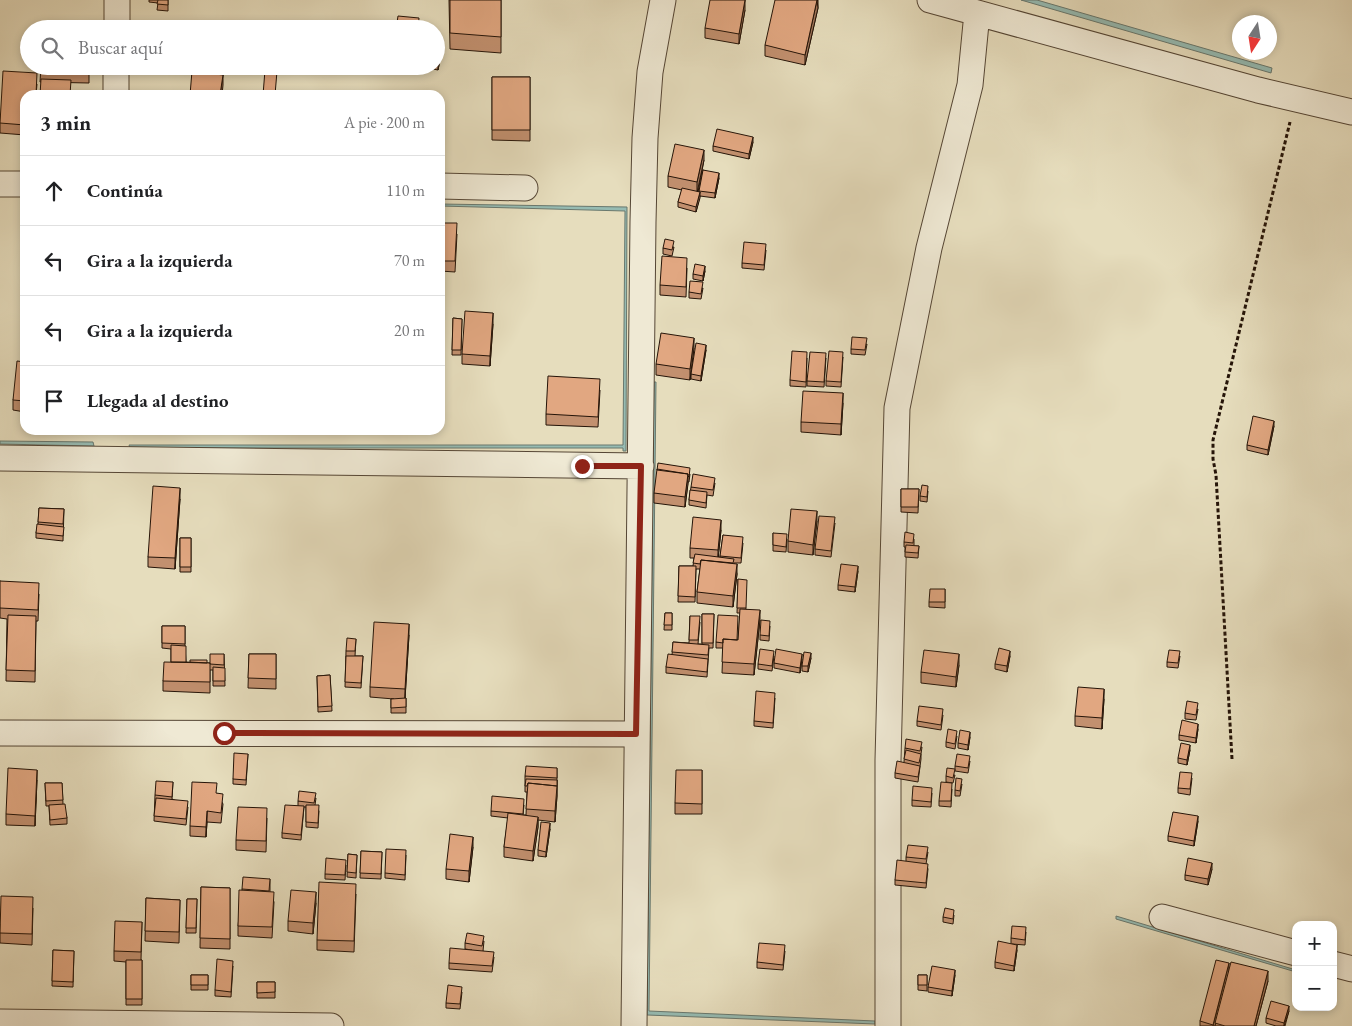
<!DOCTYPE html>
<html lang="es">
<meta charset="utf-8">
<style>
body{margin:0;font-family:"EB Garamond",serif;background:#f2f2f2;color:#202124}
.controls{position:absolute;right:15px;bottom:15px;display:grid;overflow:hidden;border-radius:10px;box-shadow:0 2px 8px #0003}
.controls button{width:45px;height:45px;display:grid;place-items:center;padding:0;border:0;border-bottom:1px solid #e0e0e0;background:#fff;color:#202124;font:25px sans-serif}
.compass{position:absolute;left:1232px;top:15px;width:45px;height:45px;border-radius:50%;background:#fff;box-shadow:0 2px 8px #0003;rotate:192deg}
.stop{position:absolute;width:15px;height:15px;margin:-11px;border:4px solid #8f2418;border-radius:50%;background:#fff}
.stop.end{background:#8f2418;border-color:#fff;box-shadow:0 1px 5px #0008}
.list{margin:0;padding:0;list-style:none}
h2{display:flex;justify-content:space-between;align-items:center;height:65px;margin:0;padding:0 20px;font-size:21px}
h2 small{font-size:16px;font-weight:400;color:#757577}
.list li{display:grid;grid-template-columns:32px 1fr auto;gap:15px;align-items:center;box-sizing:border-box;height:70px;padding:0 20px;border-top:1px solid #e0e0e0}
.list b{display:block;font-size:19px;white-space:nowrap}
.list em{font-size:16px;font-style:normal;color:#757577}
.icon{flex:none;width:28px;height:28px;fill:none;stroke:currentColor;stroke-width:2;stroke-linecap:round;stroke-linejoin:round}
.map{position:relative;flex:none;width:1352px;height:1026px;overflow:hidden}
.search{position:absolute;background:#fff;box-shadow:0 2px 8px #0003;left:20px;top:20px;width:425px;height:55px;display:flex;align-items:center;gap:12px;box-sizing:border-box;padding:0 18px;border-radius:28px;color:#757577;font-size:19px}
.panel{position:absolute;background:#fff;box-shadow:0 2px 8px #0003;left:20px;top:90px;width:425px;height:345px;border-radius:15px}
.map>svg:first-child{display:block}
</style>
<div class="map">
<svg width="1352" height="1026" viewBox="0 0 1352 1026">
<rect width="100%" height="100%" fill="#e6ddbd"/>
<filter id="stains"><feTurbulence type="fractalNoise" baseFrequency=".004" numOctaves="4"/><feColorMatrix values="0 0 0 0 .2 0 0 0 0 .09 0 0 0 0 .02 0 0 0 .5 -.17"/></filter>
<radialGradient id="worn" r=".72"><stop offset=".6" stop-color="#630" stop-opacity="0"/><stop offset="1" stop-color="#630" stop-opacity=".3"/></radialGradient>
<path fill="#96bbb2" stroke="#69786e" d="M1021 0H1037L1272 68 1271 73Z
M440 204 627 207 626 451H623V448H130L129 445H623L625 211 440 206Z
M654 382H656L649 1011 875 1021V1024L647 1015Z
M0 441 93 442 94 446 0 444Z
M1116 916 1296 970V972L1116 919Z"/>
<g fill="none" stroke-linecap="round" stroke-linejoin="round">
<g stroke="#554635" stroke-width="27">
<path id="minor" d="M930 0 1258 90 1352 112
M117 29V0
M116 95V66
M0 184H25
M440 186 525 188
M0 458 641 466
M0 733 637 734
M1162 917 1296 953
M1333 964 1352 969
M0 1022 331 1026
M634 1026 643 222 645 138 650 72 663 0
M888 1026V760L897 408 929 248 970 85 977 13"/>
</g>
<path stroke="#251408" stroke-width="3" stroke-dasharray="4 2.5" stroke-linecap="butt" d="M1232 759 1216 475 1213 459V440L1290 122"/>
<use href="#minor" stroke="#efe9d4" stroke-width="25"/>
</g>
<path fill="#c2906f" stroke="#251408" d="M149 0H168V11L157 10 158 3 149 2Z
M449 0H501V53L450 49Z
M818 0V8L805 65 765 56V45Z
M745 10 739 44 705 38V28Z
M436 44 442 50 438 70 419 66H436Z
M41 66H89V83L40 82Z
M492 77H530V141L492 140Z
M37 84 36 95H25V135L0 133V115Z
M753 142 749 159 713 151V146Z
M704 160 698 192H699L703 170 719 178 715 198 700 196 696 212 678 207V202L682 190 668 187V176Z
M440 223 457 234 455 272 440 271Z
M674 247 672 256 663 254V248Z
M766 250 764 270 742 268V263Z
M687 268 686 297 660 295V285Z
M705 271 703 281 693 279V274Z
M703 288 701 299 689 298V292Z
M453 318 462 319 461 355H452Z
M493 324 490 366 462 364V354Z
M867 344 865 355 851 354V349Z
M694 348 690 380 656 375V364Z
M706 350 701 381 691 379V374Z
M843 357 841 387 826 386V381Z
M807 358 806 387 790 386V380Z
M826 358 824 387 807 386V381Z
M25 362V412L13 410V400Z
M600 390 598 427 546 425V414Z
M843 403 841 435 801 432V422Z
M1274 426 1268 455 1247 450V445Z
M690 474 689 482H688L685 507 654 503V493Z
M715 483 713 496 707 495 706 508 689 505V500L691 487Z
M901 489H919L918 513 901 512Z
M928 491 927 502 920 501V496Z
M180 499 175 569 148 567V557Z
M39 508 64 509 63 541 36 538V533L38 524Z
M817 521 813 555 788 552V541Z
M835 523 831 557 815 555V549Z
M721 530 718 557H720L723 535 743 543 741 563H734L737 574 733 607 697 603V592L700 569H696L695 602H678L679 566H693L694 558H690V548Z
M773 533 787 539 786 552 773 551Z
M180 538H191V572H180Z
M914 539V546H919L918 558 905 557V547H904V542Z
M858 571 855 592 838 590V585Z
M738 579 746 609 760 620 754 675 722 673 723 648H716V642L738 640 740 613H737Z
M0 581 39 594 38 621H36L35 682 6 681 7 619 0 618Z
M945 589V608L929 607V602Z
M665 613H672V630H664Z
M702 614H714L713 648H709L707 677 666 673V667L672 655 673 642 689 643 690 616 700 622 698 644H702Z
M162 626H185V646L186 662 210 663 224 654 225 686H213V670H210V693L163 691V681L171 662V649L162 648Z
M770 626 769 641 760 640V635Z
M409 635 405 698H406V713H391V699H394L370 697V687Z
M356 639 355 656H363L361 688 345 687 346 651Z
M249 654H276V689L248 688Z
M774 656 772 671 758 669V664Z
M1010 656 1007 672 995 669V664Z
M1180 656 1178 668 1167 667V662Z
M811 658 808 672 802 671V666Z
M802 659 800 673 774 668V663Z
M959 665 956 687 921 683V672Z
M330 675 332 711 318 712 317 676Z
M775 698 773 728 754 726V721Z
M1104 699 1102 729 1075 726V716Z
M1198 709 1196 720 1185 719V713Z
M943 715 941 730 917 726V721Z
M1198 729 1196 743 1179 740V735Z
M957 736 955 749 946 747V742Z
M970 737 968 750 958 748V743Z
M922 747 921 754V759L918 782 895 778V773L904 762 905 748Z
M1190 750 1187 765 1178 763V758Z
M248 754 246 785 233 784V779Z
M970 761 968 773 955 771V766Z
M557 768V796L555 822 538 820V827L533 861 504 857V847L508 818 491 816V811L524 805 523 815H526L527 792H525V776Z
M702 770V814H675V803Z
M955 775 953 783 946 782V776Z
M1192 778 1190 795 1178 793V788Z
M37 780 35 826 6 825V814Z
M173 782 172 799 188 807 186 825 154 821 155 795Z
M45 783H62L63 804 67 818V824L50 825 49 806H46Z
M962 784 960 796H955V790Z
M952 789 951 807 939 806V801Z
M217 793 223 804 221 823 207 822 206 837 190 836V826Z
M932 793 931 807 912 806V800Z
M316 798 315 805 319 811 318 828 306 827V807H304L301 840 282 838V833L298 806V801Z
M267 818 266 852 236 850V840Z
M1198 821 1194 846 1168 841V836Z
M550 829 546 857 538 856V850Z
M473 847 469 882 446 879V869Z
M361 851 382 852 381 879 360 878Z
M928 852 926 864 928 869 926 888 895 885V880L906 861V857Z
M348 854 357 855 356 878 347 877Z
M406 855 405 880 385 878V873Z
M346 865 345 880 325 879V874Z
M1212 869 1208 885 1185 880V875Z
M270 879V892L274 902 272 938 238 936V926L242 889Z
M201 887 230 888V949L200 948Z
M356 894 354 952 317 950V940Z
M146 898 180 900 179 943 145 941Z
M187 899H197L196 933H186Z
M316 903 313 934 288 931V921Z
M33 908 32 945 0 943V925Z
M954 915 953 924 943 922V917Z
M142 922 141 960H142V1005H126V962L114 961V951Z
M1026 932 1025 945 1012 944 1017 950 1014 971 995 968V962L1011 944V938Z
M484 941 483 951 494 957 492 972 449 969V963L472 950 465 949V943Z
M53 950 74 951 73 987 52 986Z
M785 951 783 970 757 968V962Z
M233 966 231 997 215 996V990Z
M1229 972 1268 981 1256 1026H1200V1021Z
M191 975H208V990H191Z
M918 975H927V991L918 990Z
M955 975 952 996 928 992V987Z
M257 982H275V998H257Z
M462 992 460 1009 446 1008V1003Z
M1289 1011 1285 1026H1276L1266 1023V1018Z"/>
<path fill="#9e755a" stroke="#251408" d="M745 0V10L739 44V34Z
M817 0 818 8 805 65V55Z
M442 45V50L438 70V65Z
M223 75V85L222 95H220Z
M753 137V142L749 159V154Z
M704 150V160L697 193V182Z
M719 173V178L715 198V193Z
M700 192V198L696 212V207Z
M705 266V271L703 281V276Z
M493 313V324L490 366V356Z
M694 338V348L690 380V369Z
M706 345V350L701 381V376Z
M843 393V403L841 435V424Z
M1274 421V426L1268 455V450Z
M688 474V484L685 507V497Z
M180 488V499L175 569V558Z
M817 511V521L813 555V545Z
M721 520V530L718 561V550Z
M737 564V574L733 607V596Z
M858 566V571L855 592V587Z
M760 610V620L754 675V664Z
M409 624V635L405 699V689Z
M1010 651V656L1007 672V666Z
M811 653V658L808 672V666Z
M802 654V659L800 673V668Z
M959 654V665L956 687V677Z
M1104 689V699L1102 729V718Z
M1198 724V729L1196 743V738Z
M970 732V737L968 750V745Z
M1190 745V750L1187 765V760Z
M37 770V780L35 826V816Z
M557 780V796L555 822V811Z
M207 811V822L206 837V827Z
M1198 816V821L1194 846V841Z
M538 817V827L533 861V851Z
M550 823V829L546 857V852Z
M473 837V847L469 882V871Z
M1212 863V869L1208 885V879Z
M316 892V903L313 934V923Z
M1017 945V950L1014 971V966Z
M1229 963V974L1215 1026H1213Z
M955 970V975L952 996V991Z
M1268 971V981L1256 1026H1254Z
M1289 1006V1011L1284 1026V1023Z"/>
<path fill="#e1a781" stroke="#251408" d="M158 0H168V5L157 4Z
M450 0H501V37L450 33Z
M710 0H745L739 34 705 28Z
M775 0H817L805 55 765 45Z
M398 16 419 18 418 29H396Z
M150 21 169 24 168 29H149Z
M142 24 148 25V29H141Z
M436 44 442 45 438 65 436 64Z
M41 66H89V73L40 72Z
M193 67 208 69 207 73 193 71Z
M265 70 277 71 275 95H263Z
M3 71 37 73 36 95H25V125L0 123Z
M192 71 223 75 220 95H190Z
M492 77H530V130H492Z
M41 79 71 80 70 95H40Z
M297 91 327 92V95H297Z
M717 129 753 137 749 154 713 146Z
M675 144 704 150 697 182 668 176Z
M703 170 719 173 715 193 699 191Z
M682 188 700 192 696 207 678 202Z
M440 223H457L455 261H440Z
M665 239 674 241 672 250 663 248Z
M744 242 766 244 764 265 742 263Z
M662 256 687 258 686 287 660 285Z
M695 264 705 266 703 276 693 274Z
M690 281 703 282 701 294 689 292Z
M465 311 493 313 490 356 462 354Z
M453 318 462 319 461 350H452Z
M661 333 694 338 690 369 656 364Z
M852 337 867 338 865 350 851 349Z
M696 343 706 345 701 376 691 374Z
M792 351 807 352 806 382 790 380Z
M829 351 843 352 841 382 826 381Z
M810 352 826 353 824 382 807 381Z
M17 361 25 362V401L13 400Z
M548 376 600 379 598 417 546 414Z
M803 391 843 393 841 424 801 422Z
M1253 416 1274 421 1268 450 1247 445Z
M658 463 690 468 689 477 688 476V474L657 470Z
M657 469 688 474 685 497 654 493Z
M693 474 715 478 713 490 691 487Z
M922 485 928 486 927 497 920 496Z
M153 486 180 488 175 558 148 557Z
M901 489H919L918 507H901Z
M690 490 707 492 706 503 689 500Z
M39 508 64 509 63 524 38 522Z
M791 509 817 511 813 545 788 541Z
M819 516 835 517 831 551 815 549Z
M693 517 721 520 718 550 690 548Z
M37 524 64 527 63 536 36 533Z
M905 532 914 534 913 543 904 542Z
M773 533 787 534 786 547 773 545Z
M723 535 743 537 741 558 720 556Z
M180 538H191V567H180Z
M906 545 919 546 918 553 905 552Z
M695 554 734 559 733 563 701 560 700 564 693 563Z
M701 560 737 564 733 596 697 592Z
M841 564 858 566 855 587 838 585Z
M679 566H696L695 597 678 596Z
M738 579 747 580 746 608H737Z
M0 581 39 583 38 610 0 608Z
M930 589H945V602H929Z
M740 609 760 610 754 664 722 662 723 639 738 640Z
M665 613H672V625H664Z
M702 614H714L713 643H702Z
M8 615 36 616 35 671 6 670Z
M718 615 738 616 737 640 723 639V643L716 642Z
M690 616H700L698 640H689Z
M761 620 770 621 769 636 760 635Z
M374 622 409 624 405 689 370 687Z
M162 626H185V644L162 643Z
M347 638 356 639 355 651H346Z
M673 642 709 645 708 655 672 652Z
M171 645 186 646V662H171Z
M999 648 1010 651 1007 666 995 664Z
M760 649 774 651 772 666 758 664Z
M776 649 802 654 800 668 774 663Z
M924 650 959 654 956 677 921 672Z
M1169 650 1180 651 1178 663 1167 662Z
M804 652 811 653 808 666H802Z
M210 654H224V665L210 664Z
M249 654H276V679L248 678Z
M668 654 708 659 707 672 666 667Z
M346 656H363L361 683 345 682Z
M190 660H207V663L190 662Z
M164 662 210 663V682L163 681Z
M213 667 225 668V681H213Z
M330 675 332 706 318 707 317 676Z
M1078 687 1104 689 1102 718 1075 716Z
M756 691 775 693 773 723 754 721Z
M406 698V707L391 708V699Z
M1187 701 1198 703 1196 715 1185 713Z
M919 706 943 709 941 725 917 721Z
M1182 720 1198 724 1196 738 1179 735Z
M948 729 957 731 955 744 946 742Z
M960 730 970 732 968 745 958 743Z
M906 739 922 742 920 751 905 748Z
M1181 743 1190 745 1187 760 1178 758Z
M906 750 921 754 919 763 904 759Z
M234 753 248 754 246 780 233 779Z
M957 754 970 756 968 768 955 766Z
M897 761 920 766 918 777 895 773Z
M526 766 557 768V778L525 776Z
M8 768 37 770 35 816 6 814Z
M947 768 955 769 953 778 946 776Z
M676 770H702V804L675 803Z
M1180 772 1192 773 1190 789 1178 788Z
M956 778 962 779 960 791 955 790Z
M526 779 557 780V786L528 783 527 786H525Z
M156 781 173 782 172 797 155 795Z
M192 782 217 783 216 793 223 794 221 813 207 811 206 827 190 826Z
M941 782 952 783 951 801H939Z
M45 783H62L63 800 46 801Z
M528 783 557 786 555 811 526 809Z
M913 786 932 788 931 802 912 800Z
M299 791 316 793 314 803 298 801Z
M492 796 524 799 523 814 491 811Z
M156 798 188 801 186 819 154 816Z
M65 804 67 818 50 820 49 805Z
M285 805 304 806 301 835 282 833Z
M306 805H319L318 823 306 822Z
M238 807 267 808 266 841 236 840Z
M1173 812 1198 816 1194 841 1168 836Z
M508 813 538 817 533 851 504 847Z
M541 822 550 823 546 852 538 850Z
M450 834 473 837 469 871 446 869Z
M908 845 928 847 926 859 906 857Z
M386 849 406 850 405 875 385 873Z
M361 851 382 852 381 874 360 873Z
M348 854 357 855 356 873 347 872Z
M326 858 346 860 345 875 325 874Z
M1188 858 1212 863 1208 879 1185 875Z
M897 860 928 864 926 883 895 880Z
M243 877 270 879 269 891 242 889Z
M319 882 356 884 354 941 317 940Z
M201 887 230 888V939L200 938Z
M239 890 274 892 272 927 238 926Z
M291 890 316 892 313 923 288 921Z
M1 896 33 897 32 934 0 933Z
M146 898 180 900 179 932 145 931Z
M187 899H197L196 928H186Z
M945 908 954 910 953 919 943 917Z
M115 921 142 922 141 952 114 951Z
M1012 926 1026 927 1025 940 1011 938Z
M467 933 484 936 482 946 465 943Z
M998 941 1017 945 1014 966 995 962Z
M759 943 785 945 783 965 757 962Z
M450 948 494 952 492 966 449 963Z
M53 950 74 951 73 982 52 981Z
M217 959 233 961 231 992 215 990Z
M126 960H142V999H126Z
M1216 960 1229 963 1213 1025 1200 1021Z
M1231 962 1268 971 1254 1026H1225L1215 1023Z
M932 966 955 970 952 991 928 987Z
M191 975H208V985H191Z
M918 975H927V985H918Z
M257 982H275V992L257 993Z
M448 985 462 987 460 1004 446 1003Z
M1271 1001 1289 1006 1284 1023 1266 1018Z"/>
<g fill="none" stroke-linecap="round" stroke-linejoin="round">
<path stroke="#8f2418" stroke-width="6" d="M224 733 636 734 641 466H582"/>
</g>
<rect width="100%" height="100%" filter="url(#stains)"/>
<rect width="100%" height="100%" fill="url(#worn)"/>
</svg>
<div class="controls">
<button>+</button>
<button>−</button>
</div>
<svg class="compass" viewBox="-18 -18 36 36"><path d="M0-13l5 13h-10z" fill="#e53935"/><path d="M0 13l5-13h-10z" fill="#757577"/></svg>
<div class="stop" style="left:224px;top:733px"></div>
<div class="stop end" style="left:582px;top:466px"></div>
<div class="search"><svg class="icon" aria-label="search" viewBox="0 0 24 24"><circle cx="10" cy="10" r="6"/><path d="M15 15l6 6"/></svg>Buscar aquí</div>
<section class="panel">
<h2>3 min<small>A pie · 200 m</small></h2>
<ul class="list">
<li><svg class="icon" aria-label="ahead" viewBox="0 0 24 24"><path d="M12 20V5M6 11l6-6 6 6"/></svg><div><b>Continúa</b></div><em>110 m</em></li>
<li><svg class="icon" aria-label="left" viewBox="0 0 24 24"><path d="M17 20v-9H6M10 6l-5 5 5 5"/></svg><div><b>Gira a la izquierda</b></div><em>70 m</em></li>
<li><svg class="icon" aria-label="left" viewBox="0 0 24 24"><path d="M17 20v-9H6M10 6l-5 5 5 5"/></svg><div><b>Gira a la izquierda</b></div><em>20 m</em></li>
<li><svg class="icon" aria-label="arrive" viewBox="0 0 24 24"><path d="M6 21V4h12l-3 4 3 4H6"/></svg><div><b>Llegada al destino</b></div></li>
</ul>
</section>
</div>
